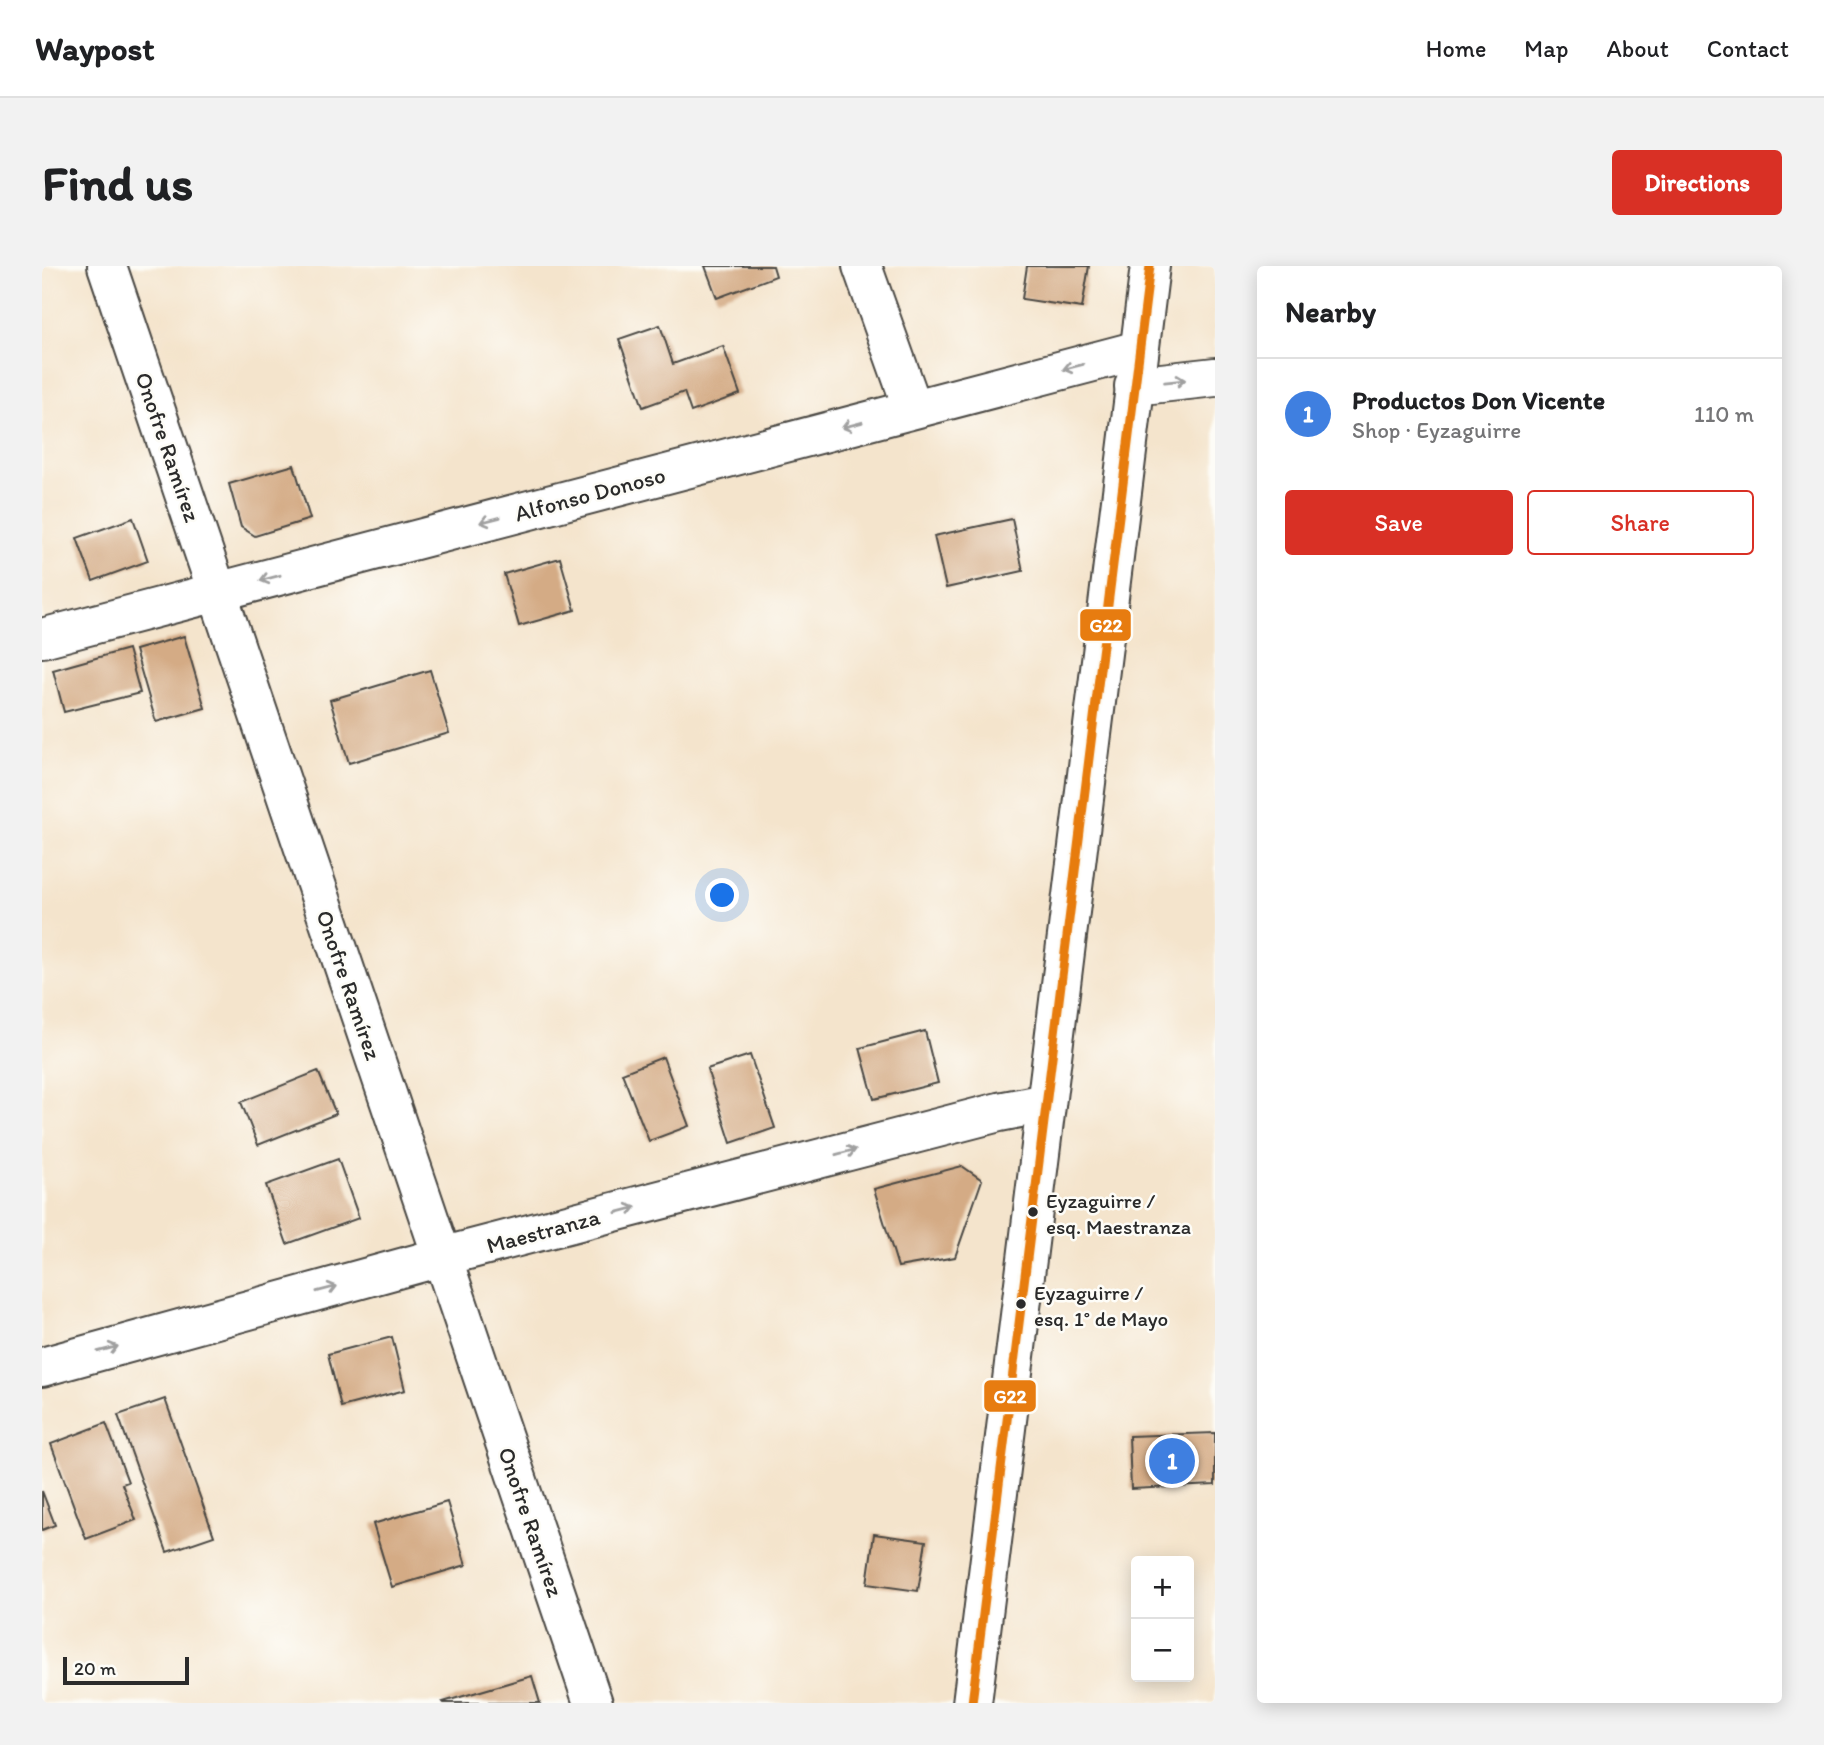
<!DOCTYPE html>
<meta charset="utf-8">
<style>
body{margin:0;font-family:Itim,sans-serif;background:#f2f2f2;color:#202124}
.controls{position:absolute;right:21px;bottom:21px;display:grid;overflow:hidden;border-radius:7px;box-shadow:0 4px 18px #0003}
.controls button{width:63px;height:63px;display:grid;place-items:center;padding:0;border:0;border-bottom:2px solid #e0e0e0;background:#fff;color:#202124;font:35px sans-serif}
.scale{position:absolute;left:21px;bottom:18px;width:126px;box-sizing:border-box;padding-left:7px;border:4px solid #2b2b2b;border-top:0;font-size:19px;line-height:24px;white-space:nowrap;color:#2b2b2b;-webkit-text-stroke:5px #fdfcf7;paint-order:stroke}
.you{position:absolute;left:681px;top:630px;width:24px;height:24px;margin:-18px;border:5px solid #fff;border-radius:50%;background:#1a73e8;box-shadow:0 0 0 10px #1a73e833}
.badge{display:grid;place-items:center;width:46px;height:46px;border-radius:50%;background:#d93025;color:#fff;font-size:23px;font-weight:700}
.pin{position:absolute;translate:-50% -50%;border:4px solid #fff;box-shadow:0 2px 7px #0006}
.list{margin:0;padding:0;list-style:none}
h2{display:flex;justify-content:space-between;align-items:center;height:91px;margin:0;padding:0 28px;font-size:30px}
h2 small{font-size:23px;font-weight:400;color:#757577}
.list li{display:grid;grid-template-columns:46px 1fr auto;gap:21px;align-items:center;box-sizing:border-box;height:112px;padding:0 28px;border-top:2px solid #e0e0e0}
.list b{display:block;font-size:26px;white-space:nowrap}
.list p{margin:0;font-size:23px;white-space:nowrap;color:#757577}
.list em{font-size:23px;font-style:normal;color:#757577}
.actions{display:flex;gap:14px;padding:21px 28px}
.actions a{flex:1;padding:16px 0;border:2px solid #d93025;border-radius:7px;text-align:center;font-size:24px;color:#d93025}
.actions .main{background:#d93025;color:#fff}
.map{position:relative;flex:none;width:1173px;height:1437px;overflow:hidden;border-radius:7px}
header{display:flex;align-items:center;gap:42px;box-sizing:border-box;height:98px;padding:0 35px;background:#fff;border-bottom:2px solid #e0e0e0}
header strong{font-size:33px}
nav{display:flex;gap:38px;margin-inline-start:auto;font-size:24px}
.intro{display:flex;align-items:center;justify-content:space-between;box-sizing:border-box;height:168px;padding:0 42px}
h1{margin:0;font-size:49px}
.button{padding:18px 32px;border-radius:7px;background:#d93025;color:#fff;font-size:24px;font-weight:700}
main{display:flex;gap:42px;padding:0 42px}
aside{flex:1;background:#fff;border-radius:7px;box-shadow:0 4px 18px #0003}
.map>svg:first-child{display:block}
</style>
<header>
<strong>Waypost</strong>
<nav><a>Home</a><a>Map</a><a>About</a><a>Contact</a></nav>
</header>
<div class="intro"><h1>Find us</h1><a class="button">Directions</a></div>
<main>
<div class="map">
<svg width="1173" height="1437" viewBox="0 0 1173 1437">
<rect width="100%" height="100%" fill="#fdfcf7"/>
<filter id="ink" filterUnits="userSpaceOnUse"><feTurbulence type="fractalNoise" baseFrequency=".0143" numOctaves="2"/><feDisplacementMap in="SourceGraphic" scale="14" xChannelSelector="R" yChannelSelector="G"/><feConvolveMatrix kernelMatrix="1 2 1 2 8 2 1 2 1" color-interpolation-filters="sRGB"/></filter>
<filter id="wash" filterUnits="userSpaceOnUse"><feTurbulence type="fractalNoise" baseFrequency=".00686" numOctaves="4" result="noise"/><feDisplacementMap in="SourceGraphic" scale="28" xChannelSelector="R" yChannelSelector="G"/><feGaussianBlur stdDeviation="1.57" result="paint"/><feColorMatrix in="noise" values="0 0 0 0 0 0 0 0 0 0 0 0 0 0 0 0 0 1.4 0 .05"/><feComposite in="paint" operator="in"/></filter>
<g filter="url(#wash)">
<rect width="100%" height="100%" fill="#f4e4cc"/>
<g id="blocks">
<path fill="#d4ab85" d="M663 0H731L734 10 675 32Z
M985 0H1047L1040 42 980 33Z
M618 59 631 98 681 80 698 128 649 146 642 126 601 141 577 73Z
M252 199 268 253 213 270 199 261 187 218Z
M91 252 106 295 51 315 35 272Z
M970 253 981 305 904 322 892 270Z
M518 292 533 344 477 360 462 308Z
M142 370 163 442 114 456 93 384Z
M86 383 98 427 22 446 11 404Z
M388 404 407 467 307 497 288 434Z
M883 765 896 817 832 833 818 782Z
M708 789 733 862 689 877 665 803Z
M621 791 647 860 607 875 580 807Z
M276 805 294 848 216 879 199 836Z
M296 893 317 952 245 978 224 919Z
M920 900 940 914 913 991 856 1001 832 923Z
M350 1071 363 1124 299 1141 286 1088Z
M123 1133 172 1270 125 1286 76 1149Z
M64 1157 86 1216 80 1218 94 1254 44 1273 9 1178Z
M1173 1167V1219L1089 1223 1087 1170Z
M0 1225 13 1259 0 1264Z
M405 1236 424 1299 350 1321 331 1258Z
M832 1268 884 1275 876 1325 825 1318Z
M490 1410 498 1437H402L401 1436Z"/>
</g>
</g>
<g filter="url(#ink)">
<use href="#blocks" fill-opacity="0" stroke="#494743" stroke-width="2"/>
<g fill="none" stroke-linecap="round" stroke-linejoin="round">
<g stroke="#494743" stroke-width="42">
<path id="minor" d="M65 0 551 1437
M820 0 871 143
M1092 120 1173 111
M0 372 1097 84
M0 1101 399 991 957 846 1004 837"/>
</g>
<g stroke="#494743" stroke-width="42">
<path id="major" d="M930 1437 1108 0"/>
</g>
<use href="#minor" stroke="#fff" stroke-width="38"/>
<use href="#major" stroke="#fff" stroke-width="38"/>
<g stroke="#fdfcf7" stroke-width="14">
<path id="bus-1" d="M930 1437 1108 0"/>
</g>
<use href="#bus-1" stroke="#e77c10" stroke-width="9"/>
</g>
<defs><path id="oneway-shaft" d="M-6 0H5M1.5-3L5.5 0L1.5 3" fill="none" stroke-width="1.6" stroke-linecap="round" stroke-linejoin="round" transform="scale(1.75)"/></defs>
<g stroke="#a0a0a0">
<use href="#oneway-shaft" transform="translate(1031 101) rotate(166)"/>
<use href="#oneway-shaft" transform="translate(1133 115) rotate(-6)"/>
<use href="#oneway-shaft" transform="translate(810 159) rotate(165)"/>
<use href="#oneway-shaft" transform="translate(448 254) rotate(165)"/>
<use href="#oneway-shaft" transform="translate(228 312) rotate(165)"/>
<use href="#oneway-shaft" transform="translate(804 886) rotate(-15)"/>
<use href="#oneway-shaft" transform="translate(584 944) rotate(-15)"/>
<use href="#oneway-shaft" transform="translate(285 1023) rotate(-15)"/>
<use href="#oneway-shaft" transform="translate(66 1083) rotate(-15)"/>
</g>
</g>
<g fill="#2b2b2b" stroke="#fdfcf7" stroke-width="2.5">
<circle cx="991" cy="946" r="6"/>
<circle cx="979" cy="1038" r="6"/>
</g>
<g text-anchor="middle" stroke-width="5" stroke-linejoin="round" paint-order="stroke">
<g font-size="21" fill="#2b2b2b" stroke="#fdfcf7" text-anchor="start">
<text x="1004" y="942">Eyzaguirre /<tspan x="1004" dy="26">esq. Maestranza</tspan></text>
<text x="992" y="1034">Eyzaguirre /<tspan x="992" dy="26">esq. 1° de Mayo</tspan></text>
</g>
<g font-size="23" fill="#2b2b2b" stroke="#fdfcf7">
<text transform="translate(126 181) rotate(71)" y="8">Onofre Ramírez</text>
<text transform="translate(548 228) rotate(-15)" y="8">Alfonso Donoso</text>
<text transform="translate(307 719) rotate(71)" y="8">Onofre Ramírez</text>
<text transform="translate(501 965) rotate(-15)" y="8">Maestranza</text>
<text transform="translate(489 1256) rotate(71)" y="8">Onofre Ramírez</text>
</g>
</g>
<g stroke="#fdfcf7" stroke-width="2.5">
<rect x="1037" y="342" width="53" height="34" rx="7" fill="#e77c10"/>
<rect x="941" y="1113" width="54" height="34" rx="7" fill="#e77c10"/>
</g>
<g font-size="19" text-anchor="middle" font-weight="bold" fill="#fff">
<text x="1064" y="366">G22</text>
<text x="968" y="1137">G22</text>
</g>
</svg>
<div class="controls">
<button>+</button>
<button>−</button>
</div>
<div class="scale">20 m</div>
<div class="you"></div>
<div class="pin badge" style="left:1130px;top:1195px;background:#3f7fe0">1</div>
</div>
<aside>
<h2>Nearby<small></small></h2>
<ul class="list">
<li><span class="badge" style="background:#3f7fe0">1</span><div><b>Productos Don Vicente</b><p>Shop · Eyzaguirre</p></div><em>110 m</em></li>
</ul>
<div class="actions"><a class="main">Save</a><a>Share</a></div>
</aside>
</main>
